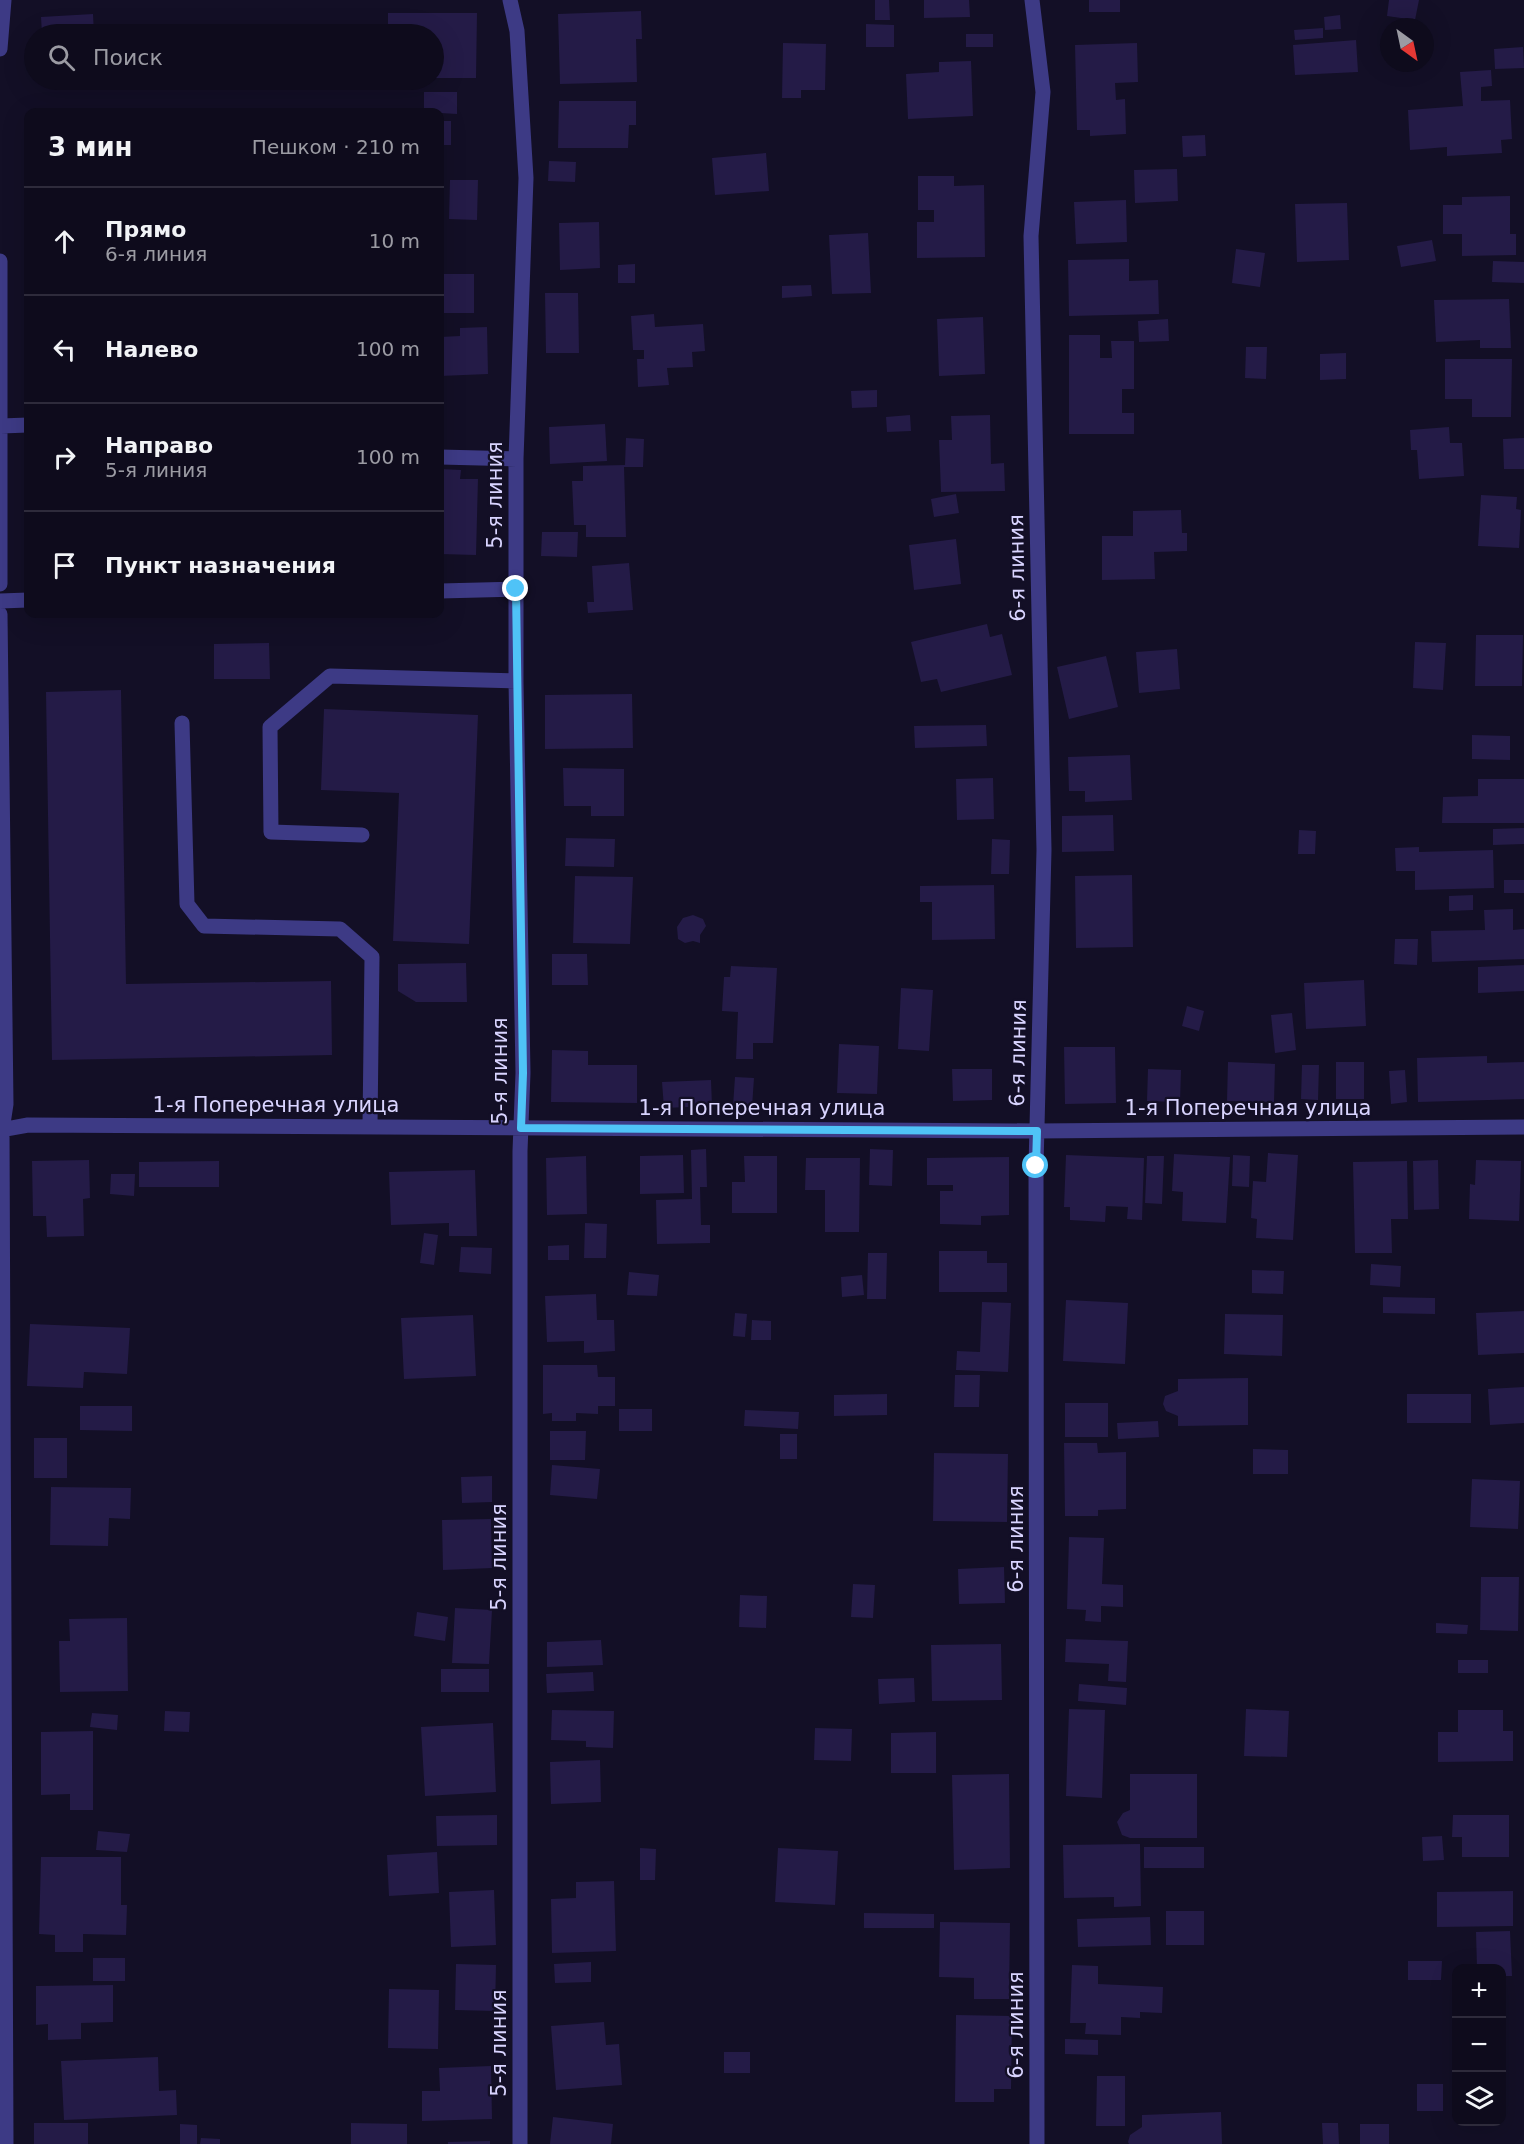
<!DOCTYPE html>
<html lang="ru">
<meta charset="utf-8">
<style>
body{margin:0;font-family:"DejaVu Sans",sans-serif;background:#1c1929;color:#f1f3f6}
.controls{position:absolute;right:18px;bottom:18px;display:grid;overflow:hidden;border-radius:12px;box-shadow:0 6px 24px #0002}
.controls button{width:54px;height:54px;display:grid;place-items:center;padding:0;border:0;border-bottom:2px solid #2e2b3b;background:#0e0b1c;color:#f1f3f6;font:30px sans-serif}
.compass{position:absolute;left:1380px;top:18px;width:54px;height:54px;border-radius:50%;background:#0e0b1c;box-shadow:0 6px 24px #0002;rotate:147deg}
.stop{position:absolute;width:18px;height:18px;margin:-14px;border:4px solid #4fc3f7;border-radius:50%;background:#fff}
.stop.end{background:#4fc3f7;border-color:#fff;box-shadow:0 2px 6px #0008}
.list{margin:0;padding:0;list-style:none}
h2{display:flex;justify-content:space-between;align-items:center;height:78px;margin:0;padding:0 24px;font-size:26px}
h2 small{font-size:20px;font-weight:400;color:#9b9ba3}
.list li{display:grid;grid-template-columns:39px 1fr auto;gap:18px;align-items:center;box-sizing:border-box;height:108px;padding:0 24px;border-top:2px solid #2e2b3b}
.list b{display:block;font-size:22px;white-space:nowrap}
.list p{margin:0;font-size:20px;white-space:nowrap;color:#9b9ba3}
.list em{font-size:20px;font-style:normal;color:#9b9ba3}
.icon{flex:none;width:33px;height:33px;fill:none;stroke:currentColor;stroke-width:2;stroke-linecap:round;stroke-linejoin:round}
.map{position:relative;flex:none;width:1524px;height:2144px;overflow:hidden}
.search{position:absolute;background:#0e0b1c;box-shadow:0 6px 24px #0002;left:24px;top:24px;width:420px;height:66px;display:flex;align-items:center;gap:15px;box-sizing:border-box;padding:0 21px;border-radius:33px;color:#9b9ba3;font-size:22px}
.panel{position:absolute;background:#0e0b1c;box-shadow:0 6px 24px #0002;left:24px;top:108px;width:420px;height:510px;border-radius:12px}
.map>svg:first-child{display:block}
</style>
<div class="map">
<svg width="1524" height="2144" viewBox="0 0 1524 2144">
<rect width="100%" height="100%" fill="#130f26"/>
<path fill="#241b47" d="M875 0H889L890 20H875Z
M924 0H969L970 17 924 18Z
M1089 0H1120V12H1089Z
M1389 0H1419L1415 20 1387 16Z
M641 11 642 39H636L637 82 560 84 558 14Z
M388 13H477L476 78H434V34H388Z
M93 14 94 34H42L41 17Z
M1340 15 1341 29 1325 30 1324 17Z
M866 24 894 25V47H866Z
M1323 28V38L1295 40 1294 30Z
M966 34H993V47H966Z
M1356 40 1358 72 1295 75 1293 45Z
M783 43 826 44 825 90H801V98H782Z
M1137 43 1138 82 1115 83 1116 100 1125 99 1126 134 1090 136V130H1077L1075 45Z
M1523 47 1524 68 1495 69 1494 49Z
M971 61 973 116 908 119 906 74 939 72V62Z
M1491 70 1492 86 1481 87V101L1510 100 1512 139 1501 140 1502 153 1447 156V147L1410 150 1408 110 1463 106 1460 72Z
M45 80H74V81L45 83Z
M139 80H165V81L140 84Z
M424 92H457V114L424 112Z
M559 101H636V125H629L628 148H558Z
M440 121H451V145H440Z
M1205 135 1206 156 1183 157 1182 136Z
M766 153 769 191 715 195 712 158Z
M549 161 576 162 575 182 548 181Z
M1177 169 1178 201 1135 203 1134 170Z
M918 176H954V186L984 185 985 257 917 258V222H934V210H918Z
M450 180H478L477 220 449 219Z
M1510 196V234H1516V255L1462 256V234H1443V205H1462V197Z
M1126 200 1127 242 1076 244 1074 202Z
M1347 203 1349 260 1297 262 1295 204Z
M599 222 600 268 560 270 559 223Z
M868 233 871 293 832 294 829 235Z
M1432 240 1436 261 1401 267 1397 246Z
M1236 249 1265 253 1260 287 1232 283Z
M1129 259V281L1158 280 1159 314 1069 316 1068 260Z
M1493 261 1524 262V283L1492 282Z
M635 264V283H618V265Z
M440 274H474V313H440Z
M811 285 812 296 782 298V286Z
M545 293H578L579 353H546Z
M1509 299 1511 348H1480V340L1436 342 1434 300Z
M654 314 655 327 703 324 705 351 692 352 693 367 667 368 669 385 638 387 637 359H644V350H633L631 316Z
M983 317 985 374 939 376 937 319Z
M1168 319 1169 341 1139 342 1138 321Z
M487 327 488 374 440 376V337L460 336V328Z
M1069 335H1100V358H1112L1111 341H1134V389H1122V413H1134V434H1069Z
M1246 347H1267L1266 379 1245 378Z
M1346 353V379L1320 380V354Z
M1445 359H1512L1511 417H1472V399H1445Z
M877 390V407L852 408 851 391Z
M910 415 911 431 887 432 886 417Z
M990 415 991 464 1004 463 1005 491 941 492 939 440H952L951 416Z
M605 424 607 461 550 464 549 427Z
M1449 427 1450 443H1462L1464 476 1419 479 1417 450H1411L1410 430Z
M626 438 644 439 643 467H624L626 537H586V525H574L572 481H583V466L625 465Z
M1524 438V469H1504L1503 439Z
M440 469 461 470 460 479H478L476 555 440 554Z
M956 494 959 513 934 517 931 499Z
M1481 495 1517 497 1516 509 1521 510 1519 548 1478 546Z
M1181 510 1182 533H1187V551L1154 552 1155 579 1102 580V536H1133V511Z
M542 532H578L577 557 541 556Z
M956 539 961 584 914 590 909 545Z
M629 563 633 610 588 613 587 602H594L592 566Z
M987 624 990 637 1002 634 1012 675 941 692 937 679 921 682 911 642Z
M1476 635H1523L1522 686H1475Z
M1415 642 1446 643 1443 690 1413 688Z
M269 643 270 679H214V644Z
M1177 649 1180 689 1139 693 1136 652Z
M1106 656 1118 707 1069 719 1057 667Z
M121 690 126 984 331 981 332 1055 52 1060 46 692Z
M632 694 633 748 545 749V695Z
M324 709 478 715 469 944 393 941 399 793 321 790Z
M986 725 987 746 915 748 914 726Z
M1472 735 1510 736V760L1472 759Z
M1130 755 1132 800 1085 802V791H1069L1068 757Z
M563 768 624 769V816H591V806H564Z
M993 778 994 819 957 820 956 779Z
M1478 779H1524V823H1442L1443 797 1478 796Z
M1113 815 1114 851 1062 852V816Z
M1524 828V844L1493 845V829Z
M1299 830 1316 831 1315 854H1298Z
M566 838 615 839 614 867 565 866Z
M992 839 1010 840 1009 874H991Z
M1419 847V852L1493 850 1494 888 1415 890V871H1396L1395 848Z
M1132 875 1133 947 1076 948 1075 876Z
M575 876 633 877 630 944 573 943Z
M1504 880H1524V893H1504Z
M994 885 995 939 932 940V902H920V886Z
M1473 895V910L1449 911V896Z
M1513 909V930L1524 929V959L1432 962 1431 931 1485 930 1484 910Z
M693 915 703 919 706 926 700 935V943L693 941 685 943 678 939 677 927 683 918Z
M1395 939H1418L1417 965 1394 964Z
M552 954H587L588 985H552Z
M466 963 467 1002H416L398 991V964Z
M1524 965V991L1478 993V967Z
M731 966 777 968 773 1043H753V1059H736L738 1012 722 1011 724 977H730Z
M1364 980 1366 1026 1306 1029 1304 983Z
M901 988 933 990 929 1051 898 1049Z
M1187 1006 1204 1011 1199 1031 1182 1026Z
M1292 1013 1296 1050 1275 1053 1271 1015Z
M839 1044 879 1046 877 1094 837 1093Z
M1064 1047H1115L1116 1103 1065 1104Z
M552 1050 588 1051V1065H637V1103L551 1102Z
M1487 1056V1063L1524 1062V1099L1418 1102 1417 1058Z
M1228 1062 1275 1064 1274 1102 1227 1101Z
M1336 1062H1364V1099H1336Z
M1302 1065H1319L1318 1100 1301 1099Z
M952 1069H992V1100L953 1101Z
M1148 1069 1181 1070 1180 1102 1147 1101Z
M1405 1070 1407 1102 1391 1104 1389 1071Z
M735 1077 754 1078 752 1107 733 1106Z
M711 1080 712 1106 664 1108 662 1082Z
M706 1149 707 1187H700L701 1225H710V1243L657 1244 656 1200 692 1199 691 1150Z
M870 1149 893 1150 892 1186 869 1185Z
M1268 1153 1298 1155 1293 1240 1256 1238 1257 1219 1251 1218 1253 1181 1266 1182Z
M1174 1154 1230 1157 1226 1223 1182 1221 1183 1192 1172 1191Z
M683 1155 684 1193 640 1194V1156Z
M1066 1155 1144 1158 1142 1220 1127 1219 1128 1207 1106 1206 1105 1222 1070 1220V1207H1064Z
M1233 1155 1250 1156 1249 1187 1232 1186Z
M586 1156 587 1214 547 1215 546 1158Z
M744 1156H777V1213H732V1182H745Z
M1147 1156H1164L1162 1204 1145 1203Z
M1009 1157V1215L981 1216V1225L940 1224V1191H953V1185H927V1158Z
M806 1158H860L859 1232H825V1190H805Z
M89 1160 90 1198 83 1199 84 1236 47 1237 46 1216H33L32 1161Z
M1438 1160 1439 1209 1414 1210 1413 1161Z
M1476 1160 1521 1161 1519 1221 1469 1219 1470 1184 1475 1185Z
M219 1161V1187H139V1162Z
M1407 1161 1408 1219H1391L1392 1253H1355L1353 1162Z
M475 1170 477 1236H449V1223L391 1225 389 1172Z
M111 1174H135L134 1196 110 1194Z
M585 1223 607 1224 606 1258H584Z
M424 1233 438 1235 434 1265 420 1263Z
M569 1245V1260H548V1246Z
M461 1247 492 1248 491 1274 459 1272Z
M939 1251H987V1263H1007V1292H939Z
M868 1253H887L886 1299H867Z
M1371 1264 1401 1266 1400 1287 1370 1285Z
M1252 1270 1284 1271 1283 1294 1252 1293Z
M629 1272 659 1275 657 1296 627 1295Z
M862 1275 864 1295 842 1297 841 1277Z
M596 1294 597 1320H614L615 1351 584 1353V1341L547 1342 545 1296Z
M1383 1297 1435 1298V1314L1383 1313Z
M1066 1300 1128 1303 1125 1364 1063 1361Z
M982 1302 1011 1303 1008 1372 956 1370 957 1351 980 1352Z
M1524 1311V1353L1478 1355 1476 1313Z
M735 1313 747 1314 745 1337 733 1336Z
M1225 1314 1283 1315 1282 1356 1224 1354Z
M473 1315 476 1376 404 1379 401 1318Z
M752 1320 771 1321V1340H751Z
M30 1324 130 1328 127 1374 84 1372 83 1388 27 1386Z
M543 1365H597L598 1377H615V1406H598V1414L576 1413V1421H552V1413L543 1414Z
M955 1375H980L979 1407H954Z
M1248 1378V1425L1178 1426V1416L1166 1411 1163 1404 1165 1396 1178 1391V1379Z
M1524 1387V1423L1490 1425 1488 1389Z
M887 1394V1415L834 1416V1395Z
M1407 1394H1471V1423H1407Z
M1065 1403H1108V1437H1065Z
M80 1406H132V1431L80 1430Z
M619 1409H652V1431H619Z
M745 1410 799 1412 798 1429 744 1426Z
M1158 1421 1159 1437 1118 1439 1117 1423Z
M550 1431H586L585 1460H550Z
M780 1434H797V1459H780Z
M34 1438H67V1478H34Z
M1064 1443H1097L1098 1453 1126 1452V1509L1098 1510V1516H1065Z
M1253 1449 1288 1450V1474H1253Z
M934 1453 1008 1454 1007 1522 933 1521Z
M552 1465 600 1469 597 1499 550 1495Z
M492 1476V1502L462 1503 461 1477Z
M1472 1479 1520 1481 1518 1529 1470 1527Z
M51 1487 131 1488 130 1519 109 1518 108 1546 50 1545Z
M491 1519 492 1568 443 1570 442 1520Z
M1069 1537 1104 1538 1102 1584 1123 1585V1607L1101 1606V1622L1085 1621 1086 1610 1067 1609Z
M1004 1567 1005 1603 959 1604 958 1569Z
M1481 1577H1519L1518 1631 1480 1630Z
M853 1584 875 1585 873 1618 851 1617Z
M740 1595 767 1596 766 1628 739 1627Z
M455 1608 492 1610 489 1664 452 1663Z
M417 1612 448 1617 445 1641 414 1636Z
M127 1618 128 1691 60 1692 59 1641H70L69 1619Z
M1436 1623 1468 1625 1467 1634 1436 1633Z
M1066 1639 1128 1641 1126 1682 1108 1681 1109 1664 1065 1662Z
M601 1640 603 1665 547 1667V1642Z
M1001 1644 1002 1700 932 1701 931 1645Z
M1458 1660H1488V1673H1458Z
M441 1669H489V1692H441Z
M593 1672 594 1691 547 1693 546 1674Z
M914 1678 915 1702 879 1704 878 1679Z
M1079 1684 1127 1688 1126 1705 1078 1701Z
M1069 1709 1105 1710 1102 1798 1066 1796Z
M1246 1709 1289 1711 1287 1757 1244 1756Z
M552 1710 614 1711 613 1748 586 1747V1741L551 1740Z
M1458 1710H1503V1731H1513V1761L1438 1762V1732H1458Z
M165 1711 190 1712 189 1732 164 1731Z
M92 1713 118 1715 117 1730 90 1727Z
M493 1723 496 1792 425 1796 421 1727Z
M815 1728 852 1729 851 1761 814 1760Z
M93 1731V1810H70V1794L41 1795V1732Z
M936 1732V1773H891V1733Z
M600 1760 601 1802 551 1804 550 1762Z
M1009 1774 1010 1868 954 1870 952 1775Z
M1130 1774H1197V1838H1130L1122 1835 1117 1822 1123 1813 1130 1810Z
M497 1815V1845L437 1846 436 1816Z
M1453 1815H1509V1857H1462V1837H1452Z
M98 1831 130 1834 127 1852 96 1850Z
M1442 1836 1444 1860 1423 1861 1422 1837Z
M1140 1844 1141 1906 1114 1907V1897L1064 1898 1063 1845Z
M1144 1847H1204V1868H1144Z
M640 1848 656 1849 655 1880H640Z
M778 1848 838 1851 835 1905 775 1902Z
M437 1852 439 1893 389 1896 387 1855Z
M41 1857H121V1905H127L126 1935 83 1934V1952H55V1935L39 1934Z
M614 1881 616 1951 552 1953 551 1899 576 1898V1882Z
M494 1890 496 1945 451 1947 449 1892Z
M1513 1891V1926L1437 1927V1892Z
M1166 1911H1204V1945H1166Z
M864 1913 934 1914V1928H864Z
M1150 1917 1151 1945 1078 1947 1077 1919Z
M940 1922 1010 1923 1009 1999H974V1978L939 1977Z
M1510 1931 1512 1976H1502V1968H1477L1476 1932Z
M93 1958H125V1981H93Z
M1408 1961H1442L1441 1980H1408Z
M591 1962V1982L555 1983 554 1964Z
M456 1964 496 1965 495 2011 455 2010Z
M1072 1965 1098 1966V1984L1163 1987 1162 2013 1140 2012V2018L1121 2017V2035L1085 2034 1086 2023H1070Z
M113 1985V2022L81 2023V2039L48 2040V2024L36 2025V1986Z
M389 1989 439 1990 438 2049 388 2048Z
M956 2015 1012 2016 1011 2089H994V2102H955Z
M604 2022 606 2045 619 2044 622 2085 556 2090 551 2026Z
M1065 2039 1098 2040V2055L1065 2054Z
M724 2052H750V2073H724Z
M158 2057 159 2091 176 2090 177 2115 64 2120 61 2061Z
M491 2066 492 2119 422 2121V2091H440L439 2068Z
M1097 2076H1125V2126H1096Z
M1417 2084H1443V2111H1417Z
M1221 2112 1222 2144H1129L1128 2142 1130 2135 1142 2127V2115Z
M553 2117 613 2124 611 2144H550Z
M34 2123H88V2144H34Z
M351 2123 407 2124V2144H351Z
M1322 2123H1338L1339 2144H1323Z
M180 2124 197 2125V2144H180Z
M1360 2124H1389V2144H1360Z
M201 2138 220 2139V2144H200Z
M490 2141V2144H448V2142Z"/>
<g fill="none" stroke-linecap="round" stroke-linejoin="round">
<path stroke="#3d3a85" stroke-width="15" d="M510 0 517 31 526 178 516 459V681L523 1073 520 1151V2144
M1032 0 1043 92 1031 236 1044 850 1036 1166 1037 2144
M0 49 4 0
M0 261V584
M1 426 28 425
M440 457 516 459
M440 591 516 589
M0 601 28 600
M0 614 6 1104 2 1130 6 2144
M182 723 187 904 204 926 340 929 372 957 370 1126
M362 835 271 832 270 727 330 676 516 681
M0 1130 28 1125 1037 1131 1524 1127"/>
</g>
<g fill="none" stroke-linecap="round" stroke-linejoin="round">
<path stroke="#4fc3f7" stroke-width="8" d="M516 589 523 1073 521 1128 1037 1131 1036 1166"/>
</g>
<g text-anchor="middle" stroke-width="4.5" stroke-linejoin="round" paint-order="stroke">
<g font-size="21" fill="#d9d4ff" stroke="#130f26">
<text transform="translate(495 495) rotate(-90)" y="7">5-я линия</text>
<text transform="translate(1017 568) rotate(-91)" y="7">6-я линия</text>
<text transform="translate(1018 1053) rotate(-89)" y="7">6-я линия</text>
<text transform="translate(500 1071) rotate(-90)" y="7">5-я линия</text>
<text x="276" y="1112">1-я Поперечная улица</text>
<text x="762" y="1115">1-я Поперечная улица</text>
<text x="1248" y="1115">1-я Поперечная улица</text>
<text transform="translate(1016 1539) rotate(-90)" y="7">6-я линия</text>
<text transform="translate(499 1557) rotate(-90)" y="7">5-я линия</text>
<text transform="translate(1016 2025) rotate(-90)" y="7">6-я линия</text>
<text transform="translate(499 2043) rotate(-90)" y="7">5-я линия</text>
</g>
</g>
</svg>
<div class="controls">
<button>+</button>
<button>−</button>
<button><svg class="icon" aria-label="layers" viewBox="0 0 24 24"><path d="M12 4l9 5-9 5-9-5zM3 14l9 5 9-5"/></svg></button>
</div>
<svg class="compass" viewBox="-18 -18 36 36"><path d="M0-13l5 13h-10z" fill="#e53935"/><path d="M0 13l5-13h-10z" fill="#9b9ba3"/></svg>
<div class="stop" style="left:1036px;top:1166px"></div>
<div class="stop end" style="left:516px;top:589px"></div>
<div class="search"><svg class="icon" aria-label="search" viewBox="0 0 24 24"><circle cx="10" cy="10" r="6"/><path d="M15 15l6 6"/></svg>Поиск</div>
<section class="panel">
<h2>3 мин<small>Пешком · 210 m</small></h2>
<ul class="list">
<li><svg class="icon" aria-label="ahead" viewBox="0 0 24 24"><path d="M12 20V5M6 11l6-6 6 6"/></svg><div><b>Прямо</b><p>6-я линия</p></div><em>10 m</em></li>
<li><svg class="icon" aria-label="left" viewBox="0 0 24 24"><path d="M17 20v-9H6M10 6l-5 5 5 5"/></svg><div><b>Налево</b></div><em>100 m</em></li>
<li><svg class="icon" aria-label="right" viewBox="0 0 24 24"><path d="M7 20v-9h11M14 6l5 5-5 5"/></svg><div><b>Направо</b><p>5-я линия</p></div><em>100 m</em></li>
<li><svg class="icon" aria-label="arrive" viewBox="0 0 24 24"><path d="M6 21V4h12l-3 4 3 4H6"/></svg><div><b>Пункт назначения</b></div></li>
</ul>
</section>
</div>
